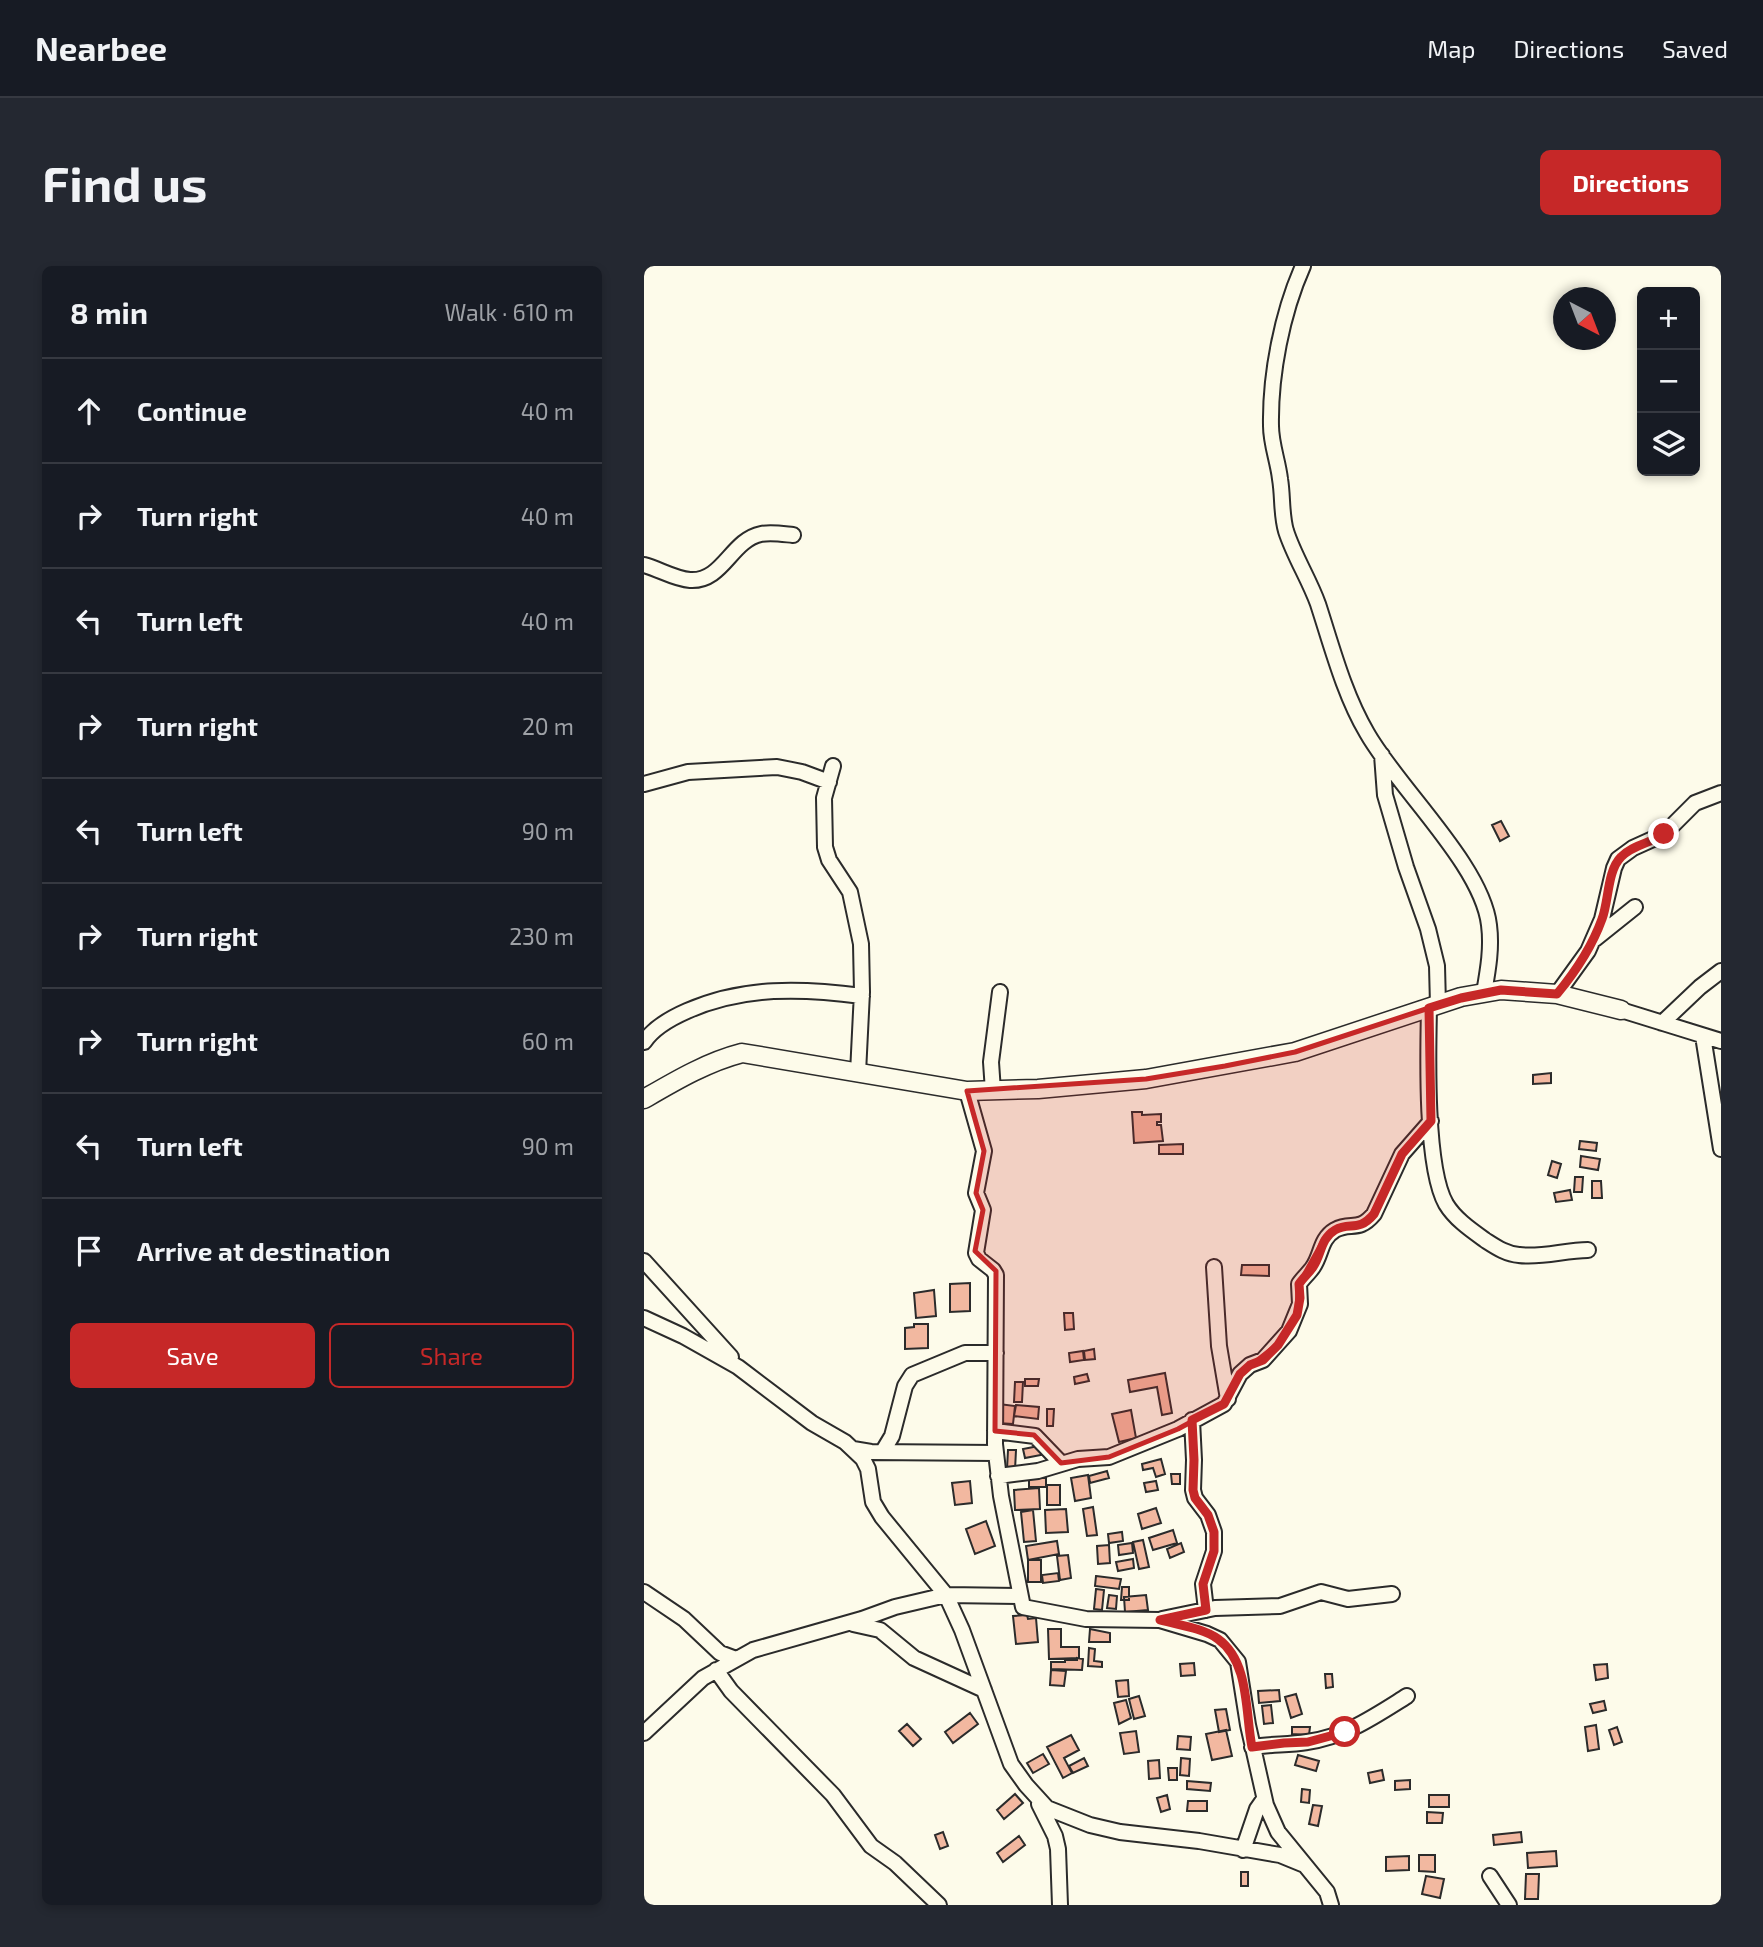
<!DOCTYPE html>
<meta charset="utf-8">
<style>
body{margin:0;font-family:"Exo 2",sans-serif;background:#242831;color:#f1f3f6}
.controls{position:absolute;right:21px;top:21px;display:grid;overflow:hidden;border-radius:10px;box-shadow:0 4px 10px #0003}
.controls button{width:63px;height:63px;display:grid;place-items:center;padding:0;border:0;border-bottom:2px solid #363941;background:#171b24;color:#f1f3f6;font:35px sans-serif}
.compass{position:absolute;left:909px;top:21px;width:63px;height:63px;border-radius:50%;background:#171b24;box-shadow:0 4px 10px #0003;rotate:138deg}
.stop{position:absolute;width:21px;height:21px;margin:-16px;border:5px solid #c62828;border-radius:50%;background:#fff}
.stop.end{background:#c62828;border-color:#fff;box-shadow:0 2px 7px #0008}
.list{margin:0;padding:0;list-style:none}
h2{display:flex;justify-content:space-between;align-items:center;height:91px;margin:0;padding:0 28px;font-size:30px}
h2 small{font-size:23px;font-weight:400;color:#9ea1a6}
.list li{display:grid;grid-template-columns:46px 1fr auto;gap:21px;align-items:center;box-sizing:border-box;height:105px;padding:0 28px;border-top:2px solid #363941}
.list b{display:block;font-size:26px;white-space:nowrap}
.list em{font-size:23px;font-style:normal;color:#9ea1a6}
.actions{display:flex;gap:14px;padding:21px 28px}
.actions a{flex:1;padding:16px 0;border:2px solid #c62828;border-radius:10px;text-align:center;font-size:24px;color:#c62828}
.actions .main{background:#c62828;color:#fff}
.icon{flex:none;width:38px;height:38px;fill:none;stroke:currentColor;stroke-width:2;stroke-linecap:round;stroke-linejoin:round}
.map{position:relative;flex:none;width:1077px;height:1639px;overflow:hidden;border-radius:10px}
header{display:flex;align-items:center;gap:42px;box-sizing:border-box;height:98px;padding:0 35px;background:#171b24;border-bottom:2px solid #363941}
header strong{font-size:33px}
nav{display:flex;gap:38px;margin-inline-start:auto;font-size:24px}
.intro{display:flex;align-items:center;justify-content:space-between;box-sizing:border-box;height:168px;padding:0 42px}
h1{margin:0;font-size:49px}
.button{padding:18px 32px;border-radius:10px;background:#c62828;color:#fff;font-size:24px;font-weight:700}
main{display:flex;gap:42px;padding:0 42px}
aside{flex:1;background:#171b24;border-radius:10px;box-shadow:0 4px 10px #0003}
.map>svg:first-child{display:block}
</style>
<header>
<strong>Nearbee</strong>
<nav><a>Map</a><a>Directions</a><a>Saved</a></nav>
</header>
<div class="intro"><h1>Find us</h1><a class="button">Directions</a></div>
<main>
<aside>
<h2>8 min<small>Walk · 610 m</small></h2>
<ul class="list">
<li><svg class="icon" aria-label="ahead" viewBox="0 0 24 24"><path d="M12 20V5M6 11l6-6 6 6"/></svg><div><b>Continue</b></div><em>40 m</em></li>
<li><svg class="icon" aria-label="right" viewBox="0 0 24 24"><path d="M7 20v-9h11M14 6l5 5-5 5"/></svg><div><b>Turn right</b></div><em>40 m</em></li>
<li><svg class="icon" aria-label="left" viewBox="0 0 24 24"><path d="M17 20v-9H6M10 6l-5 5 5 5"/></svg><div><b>Turn left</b></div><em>40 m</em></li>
<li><svg class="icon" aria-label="right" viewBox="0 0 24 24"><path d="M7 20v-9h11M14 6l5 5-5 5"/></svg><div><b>Turn right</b></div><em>20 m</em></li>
<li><svg class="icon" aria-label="left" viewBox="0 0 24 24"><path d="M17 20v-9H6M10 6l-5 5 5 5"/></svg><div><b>Turn left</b></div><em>90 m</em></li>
<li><svg class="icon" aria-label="right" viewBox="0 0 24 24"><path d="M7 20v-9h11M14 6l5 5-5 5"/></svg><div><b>Turn right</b></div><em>230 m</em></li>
<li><svg class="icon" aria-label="right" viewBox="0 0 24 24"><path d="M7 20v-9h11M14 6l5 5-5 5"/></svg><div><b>Turn right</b></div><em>60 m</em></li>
<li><svg class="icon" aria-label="left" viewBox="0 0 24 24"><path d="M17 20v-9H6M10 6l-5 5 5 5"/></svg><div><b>Turn left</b></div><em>90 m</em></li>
<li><svg class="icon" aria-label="arrive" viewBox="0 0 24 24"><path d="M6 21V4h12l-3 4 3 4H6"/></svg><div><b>Arrive at destination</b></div></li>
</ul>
<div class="actions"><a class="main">Save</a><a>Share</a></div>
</aside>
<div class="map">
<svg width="1077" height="1639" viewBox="0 0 1077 1639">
<rect width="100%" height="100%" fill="#fdfbea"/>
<path fill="#f2b8a0" stroke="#2b2b2b" stroke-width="2" d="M857 555 865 570 856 575 848 559Z
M907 807V817L889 818V809Z
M488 846H498V849L517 848V856H513V859H517L519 875 490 877Z
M936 875 953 877 952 885 935 883Z
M539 878V888H515V879Z
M937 890 956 893 954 904 936 901Z
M908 895 917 898 913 912 904 909Z
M931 911H939L938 926H930Z
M948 915H957L958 932H948Z
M926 924 928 934 912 936 910 927Z
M598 999H625V1010L597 1009Z
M326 1017V1045L306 1046V1018Z
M290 1024 292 1050 272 1052 270 1027Z
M420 1047H429L430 1063 421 1064Z
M270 1058H284V1082L261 1083V1062L270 1061Z
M450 1083 451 1093 441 1094 440 1085Z
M439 1085 440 1094 426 1096 425 1087Z
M521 1107 528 1147 518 1149 513 1121 486 1126 484 1114Z
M443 1108 445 1115 431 1118 430 1111Z
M381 1113H395L394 1120H381Z
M371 1116H379L378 1136H370Z
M355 1138 371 1140 369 1158 353 1157Z
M372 1139 395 1141 394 1153 370 1150Z
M403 1143H410L409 1160H403Z
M487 1144 492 1172 475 1176 468 1148Z
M400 1179 402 1188 381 1192 379 1183Z
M364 1184H372L371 1204 363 1203Z
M517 1193 521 1208 512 1211 509 1202 499 1204 498 1198Z
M463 1205 465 1212 446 1217 445 1210Z
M527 1208H536V1218H528Z
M444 1209 447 1232 431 1235 427 1212Z
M385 1212H402V1221H385Z
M326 1215 328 1237 311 1239 308 1217Z
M512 1215 514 1224 502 1226 500 1217Z
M403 1219H416V1239H403Z
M395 1222 396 1243 371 1244 370 1224Z
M449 1241 453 1269 443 1270 439 1243Z
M512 1242 517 1257 498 1263 494 1248Z
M422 1243 424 1266 402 1267 401 1244Z
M389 1244 392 1275 380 1276 377 1246Z
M342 1255 351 1280 331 1288 322 1263Z
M529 1264 533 1277 509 1284 505 1272Z
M478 1266 479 1275 465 1277 464 1268Z
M499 1274 505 1301 495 1303 489 1276Z
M413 1275 415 1288 384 1294 382 1280Z
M488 1277 489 1287 475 1289 474 1279Z
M537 1277 540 1286 526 1292 523 1283Z
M465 1279 466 1297 454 1298 453 1280Z
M424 1289 427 1312 416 1314 413 1290Z
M489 1293 490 1302 474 1305 472 1296Z
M384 1294H397V1316H384Z
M414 1307 415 1315 399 1317 398 1309Z
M452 1310 477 1313 475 1323 451 1320Z
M478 1321H485V1334H477Z
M452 1323 460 1324 458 1344 450 1343Z
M465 1329 473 1330 472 1343 463 1342Z
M502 1329 504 1344 481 1346 480 1331Z
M383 1349 384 1353 392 1352 394 1376 372 1378 369 1350Z
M404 1363H417V1381H435V1392L405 1393Z
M446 1363 466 1367V1376H445Z
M445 1382 451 1383 450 1395 458 1396V1401L444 1400Z
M433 1392 439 1393 438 1404 407 1403V1396H421V1394H433Z
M550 1397 551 1409 537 1410 536 1398Z
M963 1398 964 1412 952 1414 950 1399Z
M407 1404 422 1405 420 1420 406 1419Z
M681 1408H688L689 1421 682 1422Z
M484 1414 485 1430 474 1431 472 1415Z
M635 1424 636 1435 615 1437 614 1425Z
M652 1428 658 1448 647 1452 641 1431Z
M495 1430 501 1450 490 1453 485 1433Z
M482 1434 487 1452 475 1458 470 1437Z
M960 1435 962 1444 949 1447 946 1438Z
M627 1439 629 1457 620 1458 618 1440Z
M582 1443 586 1464 575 1466 571 1444Z
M326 1447 334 1458 309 1477 301 1466Z
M263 1458 277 1473 269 1480 255 1465Z
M952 1459 955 1483 944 1485 941 1461Z
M648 1461H666L665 1469 648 1468Z
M973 1461 978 1476 970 1479 965 1464Z
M582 1464 588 1490 568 1494 562 1468Z
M492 1465 495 1486 480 1488 476 1467Z
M427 1469 435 1484 420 1492 428 1507 419 1512 403 1481Z
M534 1470 547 1471 546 1484 533 1483Z
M399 1488 405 1498 389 1507 383 1497Z
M654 1489 675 1495 672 1505 651 1499Z
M440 1492 444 1500 429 1507 425 1500Z
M537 1492 546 1493 545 1510 536 1509Z
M515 1494 516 1512 505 1513 504 1495Z
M524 1502H533V1514H525Z
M738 1504 740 1514 726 1517 724 1507Z
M766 1514V1523L751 1524V1515Z
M543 1515 567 1517 566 1525 543 1523Z
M658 1523 666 1524 665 1537 657 1536Z
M371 1528 379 1537 360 1553 353 1544Z
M523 1529 526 1543 517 1546 513 1532Z
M785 1529H805V1541H785Z
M544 1535H563V1545H543Z
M669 1539 678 1540 674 1560 665 1558Z
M783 1546 799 1547 798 1557H783Z
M299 1566 304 1580 296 1583 291 1569Z
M877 1566 878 1576 850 1579 849 1569Z
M375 1570 381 1579 359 1596 353 1587Z
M912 1585 913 1600 884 1602 883 1587Z
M775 1589H791V1606L775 1605Z
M765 1590V1604L742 1605V1591Z
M597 1606H604V1620H597Z
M882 1608H895L894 1633H881Z
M782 1610 800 1613 796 1632 778 1628Z"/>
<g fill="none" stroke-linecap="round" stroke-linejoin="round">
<g stroke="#2b2b2b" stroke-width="18">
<path id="minor" d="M659 0C638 47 626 109 627 160 627 178 634 195 636 213 639 230 637 248 642 265 650 290 665 313 674 338 688 381 700 428 723 467 754 522 838 599 845 659 848 682 844 704 840 727
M0 299C15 303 31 313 46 314 79 316 87 274 117 268 127 266 139 268 149 269
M738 489 741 529 762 601 784 663 793 700 794 739
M189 500 180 532 181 581 185 594 206 626 217 678 218 726 214 807
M0 518 44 506 133 501 158 506 185 516
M951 673 991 641
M913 728 944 685 958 653 970 602 974 593 989 582 1020 568 1051 537 1077 527
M785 742C784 787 781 901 802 938 811 953 827 964 841 974 852 981 862 988 875 989 898 992 921 984 944 984
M977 744 1077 775
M1018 757 1056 721 1077 705
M1059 770 1077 883
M0 776C10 761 27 752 43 745 100 720 158 722 218 730
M323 825 340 885 332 927 339 944 332 987 335 993 349 1004 352 1009 351 1178 357 1230 379 1341 442 1353 516 1354 563 1368 576 1374 594 1396 604 1459 622 1539 634 1566 683 1626 687 1639
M349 825 347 796 356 726
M0 995 87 1091
M570 1001 575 1080 584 1133
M0 1052 39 1070 94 1101 168 1157 201 1176 219 1193 224 1203 229 1236 238 1251 302 1329 318 1364 367 1498 382 1519 403 1542 446 1559 476 1566 555 1575 636 1589 658 1598
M548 1154 550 1194 549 1224 551 1232 564 1249 570 1266V1285L559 1318 562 1344
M351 1165 391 1170 417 1197
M209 1183 227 1186 352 1187
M239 1185 248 1170 261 1120 268 1109 321 1087H352
M354 1210 394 1205 434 1193 465 1191 534 1163 580 1138 596 1108 606 1099 619 1094 645 1065 656 1038 655 1018C659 1012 665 1007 669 1001 678 988 676 973 691 964 707 955 714 967 730 948L758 888 787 855
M0 1326 40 1353 76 1387 92 1393
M518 1353 571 1342 636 1340 677 1326 704 1333 748 1328
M209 1358 236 1364 270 1392 340 1424
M72 1404 87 1425 189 1529 227 1580 251 1597 295 1639
M0 1467 59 1412 109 1384 218 1353 251 1341 302 1329 376 1330
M608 1481C627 1478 645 1479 663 1476 701 1471 731 1450 763 1430
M395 1538 411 1570 414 1583 416 1639
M599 1584 613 1543 620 1533
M846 1610 865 1639"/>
</g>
<g stroke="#2b2b2b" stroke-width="21">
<path id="tertiary" d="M0 833C31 815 63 796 98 787L323 825 394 823 502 813 651 786 817 731 857 724 913 728 977 744"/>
</g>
<use href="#minor" stroke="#fdfbea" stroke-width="14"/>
<use href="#tertiary" stroke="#fdfbea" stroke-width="18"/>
</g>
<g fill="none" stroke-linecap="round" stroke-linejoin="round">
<path stroke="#c62828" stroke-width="9" d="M701 1466 664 1476 640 1477 608 1481C601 1447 606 1396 574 1373 559 1362 534 1359 516 1354L562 1344 559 1318 570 1285V1266L564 1249 551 1232 549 1224 550 1194 548 1154 580 1138 596 1108 606 1099 619 1094 634 1079 653 1049 656 1032 655 1018C659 1012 665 1007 669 1001 678 988 676 973 691 964 706 955 714 967 730 948L758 888 787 855 785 742 817 732 857 724 913 728C932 705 948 681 958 653 965 635 963 605 977 591 988 579 1007 577 1020 568"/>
</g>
<path fill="#c62828" fill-opacity="0.2" stroke="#c62828" stroke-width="5" stroke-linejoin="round" d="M785 742 787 855 758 888 724 956 693 962 679 975 654 1020 653 1049 634 1078 596 1108 580 1138 534 1163 465 1191 417 1197 390 1169 351 1165 352 1005 331 985 339 944 332 927 340 885 323 825 502 813 581 800 651 786Z"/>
</svg>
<div class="controls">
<button>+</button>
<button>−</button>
<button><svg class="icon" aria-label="layers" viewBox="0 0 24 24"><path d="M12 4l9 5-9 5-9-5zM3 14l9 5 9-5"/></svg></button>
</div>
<svg class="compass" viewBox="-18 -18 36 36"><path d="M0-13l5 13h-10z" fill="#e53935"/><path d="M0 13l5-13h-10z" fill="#9ea1a6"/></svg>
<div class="stop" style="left:701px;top:1466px"></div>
<div class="stop end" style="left:1020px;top:568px"></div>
</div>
</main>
